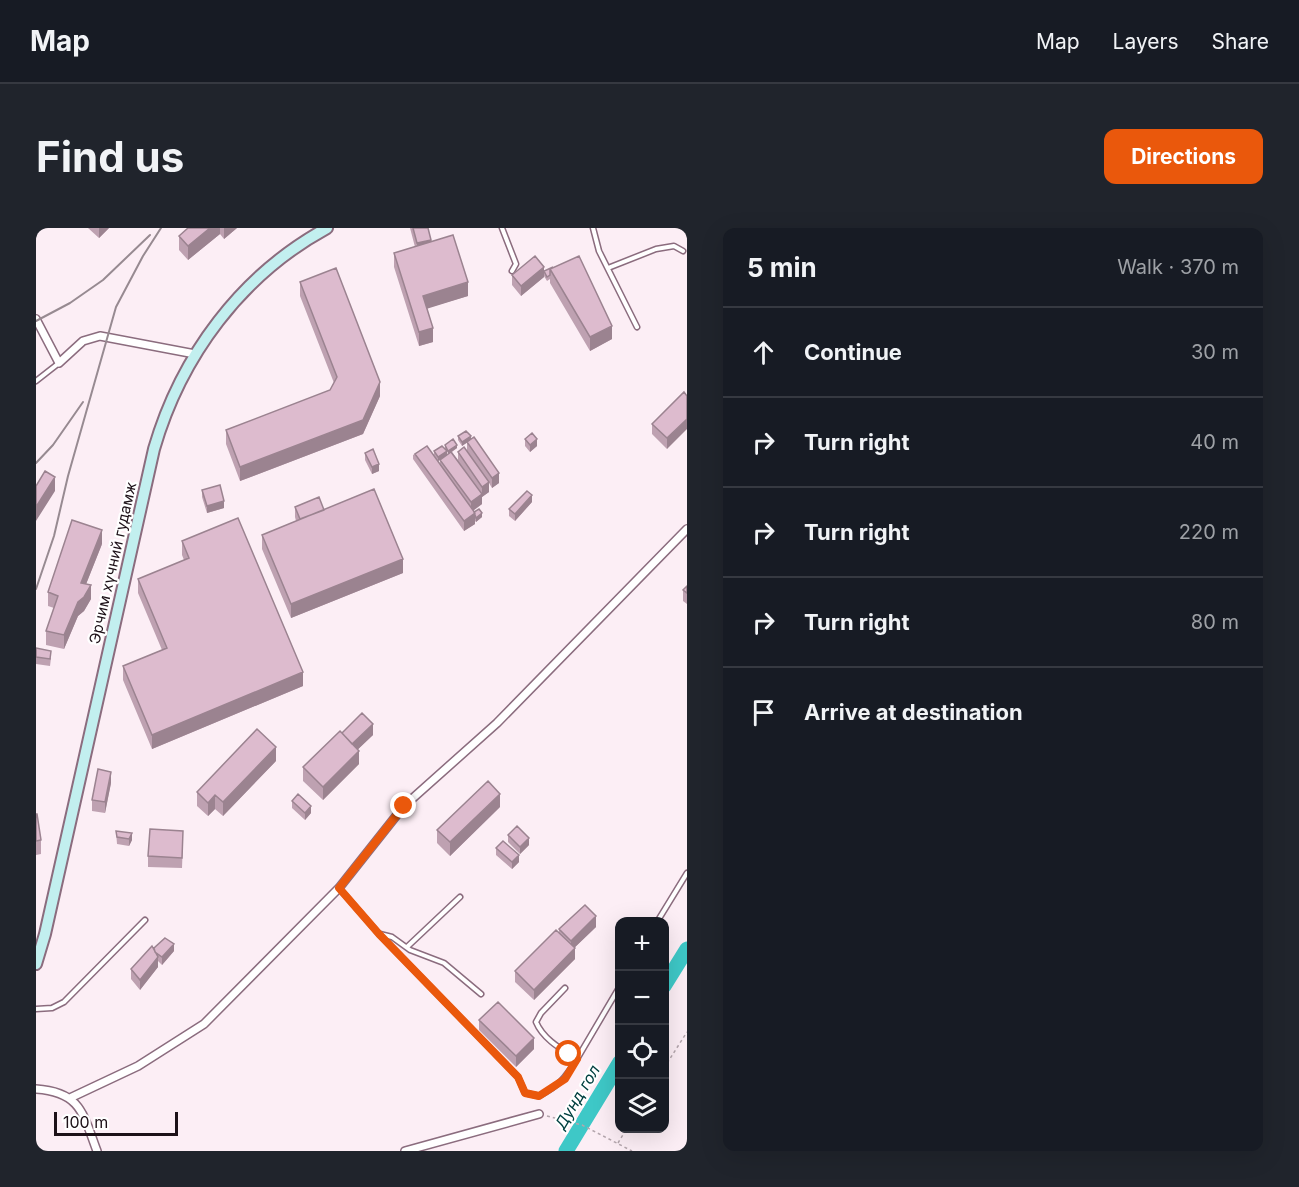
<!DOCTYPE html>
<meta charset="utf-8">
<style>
body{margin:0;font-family:Inter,sans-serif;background:#20242c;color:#f1f3f6}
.controls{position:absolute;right:18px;bottom:18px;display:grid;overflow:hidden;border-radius:12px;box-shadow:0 6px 24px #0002}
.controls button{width:54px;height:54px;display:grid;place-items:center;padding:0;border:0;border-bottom:2px solid #363941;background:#171b24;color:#f1f3f6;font:30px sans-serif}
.scale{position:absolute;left:18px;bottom:15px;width:124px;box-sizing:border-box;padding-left:6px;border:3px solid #1d1118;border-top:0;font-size:16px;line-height:21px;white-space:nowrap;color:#1d1118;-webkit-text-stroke:4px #fff;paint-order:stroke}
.stop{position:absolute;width:18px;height:18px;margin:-14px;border:4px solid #ea580c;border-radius:50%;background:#fff}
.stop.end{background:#ea580c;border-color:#fff;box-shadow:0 2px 6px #0008}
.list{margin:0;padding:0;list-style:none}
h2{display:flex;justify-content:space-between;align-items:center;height:78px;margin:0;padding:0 24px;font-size:26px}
h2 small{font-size:20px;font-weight:400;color:#9ea1a6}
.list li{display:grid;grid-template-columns:39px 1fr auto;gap:18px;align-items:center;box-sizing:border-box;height:90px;padding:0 24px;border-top:2px solid #363941}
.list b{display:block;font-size:22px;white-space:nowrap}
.list em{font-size:20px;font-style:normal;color:#9ea1a6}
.icon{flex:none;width:33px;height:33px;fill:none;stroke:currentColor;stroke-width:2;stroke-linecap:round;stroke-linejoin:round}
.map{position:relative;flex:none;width:651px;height:923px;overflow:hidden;border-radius:12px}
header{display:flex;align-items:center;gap:36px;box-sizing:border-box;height:84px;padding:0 30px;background:#171b24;border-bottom:2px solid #363941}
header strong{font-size:28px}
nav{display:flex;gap:33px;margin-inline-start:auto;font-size:21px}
.intro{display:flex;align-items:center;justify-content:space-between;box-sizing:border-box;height:144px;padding:0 36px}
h1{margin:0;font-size:42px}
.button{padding:15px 27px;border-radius:12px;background:#ea580c;color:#fff;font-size:21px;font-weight:700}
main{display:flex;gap:36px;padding:0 36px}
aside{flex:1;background:#171b24;border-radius:12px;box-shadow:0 6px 24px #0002}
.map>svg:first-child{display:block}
</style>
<header>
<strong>Map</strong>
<nav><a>Map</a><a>Layers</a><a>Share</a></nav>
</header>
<div class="intro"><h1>Find us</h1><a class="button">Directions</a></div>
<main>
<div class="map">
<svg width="651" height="923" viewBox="0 0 651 923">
<rect width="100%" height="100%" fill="#fceef5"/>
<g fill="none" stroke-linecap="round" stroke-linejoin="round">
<path stroke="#3ec8c7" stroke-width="15" d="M628 758 651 721
M530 923 584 834"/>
<g stroke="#8b6c7e" stroke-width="7">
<path id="lane" d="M466 0 480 36 476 43
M557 0 563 23 601 99
M572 40 620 21 638 18 647 23
M0 153 23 135
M303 660 343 706 482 849 489 865 503 868C523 858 529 850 541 831
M621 694 651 645
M344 706 356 709 374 722 408 735 445 766
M371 719 424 669
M529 760 505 785 500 794C507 811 525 821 541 831L584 758
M0 781 16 780 28 774 109 692"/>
</g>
<g stroke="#8b6c7e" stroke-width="10">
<path id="street" d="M0 91 23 135 47 113 64 108 159 126
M0 861C45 864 47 886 61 923
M34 870 102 838 168 796 303 660 368 578 461 495 651 301
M369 923 503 886"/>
</g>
<g stroke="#8b6c7e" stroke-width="14">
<path id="secondary" d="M0 736 9 706 118 221C145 128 205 47 291 0"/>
</g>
<path stroke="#b4a6ad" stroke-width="1.5" stroke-dasharray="3 3" stroke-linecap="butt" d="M628 840 651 804
M511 888 546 897 596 923
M582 915 591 900"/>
<use href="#lane" stroke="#fff" stroke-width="4"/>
<use href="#street" stroke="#fff" stroke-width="7"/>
<use href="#secondary" stroke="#c2efef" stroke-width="10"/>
<path stroke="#978a91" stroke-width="2" d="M0 93 34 75 67 52 114 7
M0 235 17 217 47 174
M0 361 18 308 32 248 80 79 107 28 125 0"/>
</g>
<path fill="#bea1b1" d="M52 0H73L63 10Z
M152 0H201L188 11 184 6 152 32 143 22V8Z
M374 0H392L395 14 432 68 391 80 397 114 383 118 358 39V25L379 19Z
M517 39 576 111 554 123 514 55V51L511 53 508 48V49L485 68 476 57V47L508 43Z
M264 54 344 168 327 206 204 253 190 216V202L294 162 298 155 264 68Z
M648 164 631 221 616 206V196Z
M422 208 435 211 463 255 456 260 453 255V264L446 269V276L437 283 446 289 440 294 439 293V296L428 303 377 231V227L391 218 404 237V232L412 226 411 223V227L402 233 398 227V223L409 220V217L421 220 416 224 422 232V224H431V214L426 218 422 212Z
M489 211 501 218 494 224 489 218Z
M329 225 343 243 336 246 329 232Z
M166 262 188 280 171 285 166 269Z
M496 274 479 293 473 288V281Z
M259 279 288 282 367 345 255 390 226 321V307L260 293 259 289Z
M146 313 267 458 116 521 87 452V438L126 422 102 365V351L148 332 146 327Z
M66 316 50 356 55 371 48 383 42 388 28 421 10 417V403L18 380 12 378V364Z
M651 358V376L647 373V362Z
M0 420 15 430 14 438 0 436Z
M306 505 337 507 322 521 323 536 287 572 267 553V539Z
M240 533 187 588 179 581 172 588 161 578V564Z
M75 555 69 585 56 583V572Z
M256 573 275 585 269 592 256 580Z
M464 579 414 628 401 615V602Z
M0 586 5 612V626L0 627Z
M80 603 96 612 93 618 81 616Z
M472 607 493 617 484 626 472 614Z
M147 613 146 640 112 639V628Z
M460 620 483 634 476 641 460 627Z
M560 699 538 720 539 731 498 772 479 754V743L523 705V701Z
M118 721 138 723 126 737 122 733V739L104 762 95 751V741Z
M443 792 498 821 480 839 443 802Z"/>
<path fill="#9b8390" d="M63 0H73L63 10Z
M174 0H184V6L152 32V18Z
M188 0H201L188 11Z
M395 12V22L381 26V15Z
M508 39V49L485 68V58Z
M432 54V68L387 82V68Z
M576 98V111L554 123V109Z
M397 100V114L383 118V104Z
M344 154V168L327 206 204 253V239Z
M651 191V201L631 221V210Z
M435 208V212L426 218V214Z
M501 211V218L494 224V217Z
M421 217V220L412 226V223Z
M411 223V227L402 233V229Z
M343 236V243L336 246V239Z
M463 245V255L456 260V250Z
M19 249V263L0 293V279Z
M453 254V264L446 269V276L435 284V274L446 266V259Z
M496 267V274L479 293V286Z
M188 273V280L171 285V278Z
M439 285V296L428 303V293Z
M446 285V289L440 294V290Z
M66 302V316L45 369V355Z
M367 331V345L255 390V376Z
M55 357V371L48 383 42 388 28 421V407L42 374Z
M267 444V458L116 521V507Z
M337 496V507L315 528V517Z
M240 519V533L187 588V574Z
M323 523V536L287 572V559Z
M75 544V555L69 585V574Z
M464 566V579L414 628V614Z
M179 567V581L172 588V575Z
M275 578V585L269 592V585Z
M96 605V612L93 618V611Z
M493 610V617L484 626V619Z
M483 627V634L476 641V634Z
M560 688V699L535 723V713Z
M138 716V723L126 737V729Z
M539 720V731L498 772V762Z
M122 729V739L104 762V752Z
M498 810V821L480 839V828Z"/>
<path fill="#ddbbce" stroke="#9b8390" stroke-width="1.5" d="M152 0H174L152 18 143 8Z
M377 0H392L395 12 381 15Z
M417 7 432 54 387 68 397 100 383 104 358 25Z
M499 28 508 39 485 58 476 47Z
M543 28 576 98 554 109 514 41Z
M517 39 514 41V47L511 49 508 43Z
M300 40 344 154 327 192 204 239 190 202 294 162 301 149 264 54Z
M648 164 651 168V191L631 210 616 196Z
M430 203 435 208 426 214 422 208Z
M496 205 501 211 494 217 489 211Z
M438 209 463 245 456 250 431 214Z
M417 211 421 217 412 223 409 217Z
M391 218 439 285 428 293 379 226Z
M406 218 411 223 402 229 398 223Z
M428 219 453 254 446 259 422 224Z
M337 221 343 236 336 239 329 225Z
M415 224 446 266 435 274 404 232Z
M9 243 19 249 0 279V258Z
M184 257 188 273 171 278 166 262Z
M338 261 367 331 255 376 226 307Z
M491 263 496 267 479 286 473 281Z
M283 269 288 282 264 291 259 279Z
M443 281 446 285 440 290 438 284Z
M202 290 267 444 116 507 87 438 131 420 102 351 153 330 146 313Z
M36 292 66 302 45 355 55 357 48 369 42 374 28 407 10 403 22 368 12 364Z
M651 358V365L647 362Z
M0 420 15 423 14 431 0 429Z
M326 485 337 496 316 516 306 505Z
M221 501 240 519 187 574 179 567 172 575 161 564Z
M304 503 323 523 287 559 267 539Z
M62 541 75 544 69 574 56 572Z
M452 553 464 566 414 614 401 602Z
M262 566 275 578 269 585 256 573Z
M0 586H1L5 612 0 613Z
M481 598 493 610 484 619 472 607Z
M114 601 147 603 146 630 112 628Z
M80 603 96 605 93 611 81 609Z
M467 613 483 627 476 634 460 620Z
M549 677 560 688 535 713 523 701Z
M520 702 539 720 498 762 479 743Z
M129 710 138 716 126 729 119 724 118 720Z
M116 718 122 729 104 752 95 741Z
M462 774 498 810 480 828 443 792Z"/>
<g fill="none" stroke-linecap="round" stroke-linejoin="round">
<path stroke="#ea580c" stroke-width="8" d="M368 578 303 660 343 706 482 849 489 865 503 868 529 851 541 831 533 826"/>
</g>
<g text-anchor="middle" stroke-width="4.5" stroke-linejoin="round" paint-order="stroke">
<g font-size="15" fill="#1d1118" stroke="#fff">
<text transform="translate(77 335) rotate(-77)" y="5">Эрчим хүчний гудамж</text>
</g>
<g font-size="16" font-style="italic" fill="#004040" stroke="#fff">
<text transform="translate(541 869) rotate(-59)" y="6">Дунд гол</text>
</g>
</g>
</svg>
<div class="controls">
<button>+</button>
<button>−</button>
<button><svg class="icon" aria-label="locate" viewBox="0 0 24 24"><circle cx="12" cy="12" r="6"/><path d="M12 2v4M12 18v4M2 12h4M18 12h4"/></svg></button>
<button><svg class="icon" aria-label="layers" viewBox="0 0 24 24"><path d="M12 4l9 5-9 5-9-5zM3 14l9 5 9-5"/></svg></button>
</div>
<div class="scale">100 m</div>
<div class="stop" style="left:533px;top:826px"></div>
<div class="stop end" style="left:368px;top:578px"></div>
</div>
<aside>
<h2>5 min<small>Walk · 370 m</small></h2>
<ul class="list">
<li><svg class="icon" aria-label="ahead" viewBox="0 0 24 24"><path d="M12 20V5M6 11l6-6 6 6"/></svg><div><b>Continue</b></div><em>30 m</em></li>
<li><svg class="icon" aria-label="right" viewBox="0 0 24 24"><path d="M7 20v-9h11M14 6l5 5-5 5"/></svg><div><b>Turn right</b></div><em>40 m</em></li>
<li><svg class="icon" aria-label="right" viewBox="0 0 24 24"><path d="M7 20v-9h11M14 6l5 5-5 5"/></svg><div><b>Turn right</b></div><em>220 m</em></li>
<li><svg class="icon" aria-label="right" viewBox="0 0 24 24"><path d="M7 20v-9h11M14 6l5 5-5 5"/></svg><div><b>Turn right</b></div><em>80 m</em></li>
<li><svg class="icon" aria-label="arrive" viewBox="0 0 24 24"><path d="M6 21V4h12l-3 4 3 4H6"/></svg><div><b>Arrive at destination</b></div></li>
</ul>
</aside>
</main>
